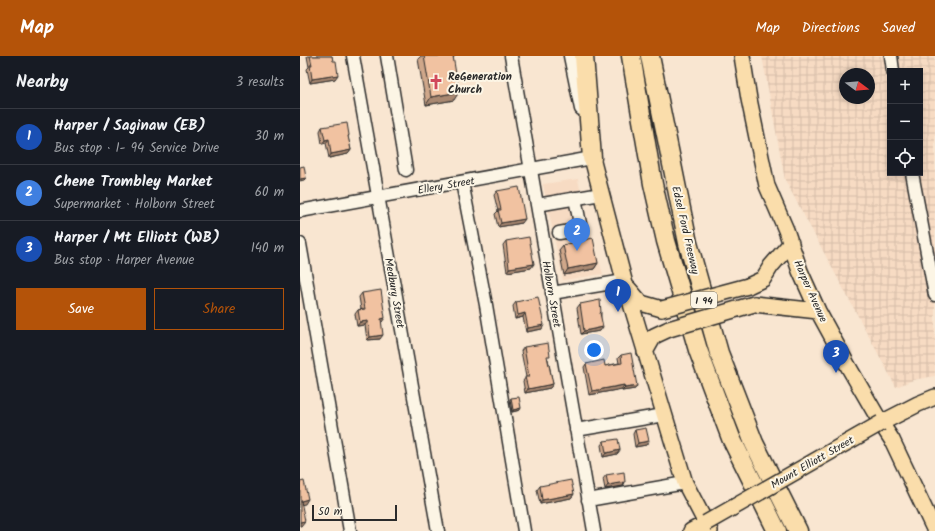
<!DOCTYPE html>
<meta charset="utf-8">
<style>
body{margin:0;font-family:Kalam,sans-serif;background:#20242c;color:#f1f3f6}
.controls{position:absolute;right:12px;top:12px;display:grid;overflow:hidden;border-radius:0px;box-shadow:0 2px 6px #0003}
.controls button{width:36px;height:36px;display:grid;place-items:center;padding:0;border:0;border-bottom:1px solid #363941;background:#171b24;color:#f1f3f6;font:20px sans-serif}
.compass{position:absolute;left:539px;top:12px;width:36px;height:36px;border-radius:50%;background:#171b24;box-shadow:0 2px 6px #0003;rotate:106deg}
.scale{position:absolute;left:12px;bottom:10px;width:85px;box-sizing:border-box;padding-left:4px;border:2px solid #2b2b2b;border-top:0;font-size:11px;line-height:14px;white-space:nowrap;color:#2b2b2b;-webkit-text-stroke:3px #fcf5e5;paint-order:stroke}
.you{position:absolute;left:294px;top:294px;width:14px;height:14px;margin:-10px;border:3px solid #fff;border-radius:50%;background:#1a73e8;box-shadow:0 0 0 6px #1a73e833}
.badge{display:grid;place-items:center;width:26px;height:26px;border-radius:50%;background:#b45309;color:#fff;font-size:13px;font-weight:700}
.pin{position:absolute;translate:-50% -33px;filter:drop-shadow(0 1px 2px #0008)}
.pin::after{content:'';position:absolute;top:21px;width:14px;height:12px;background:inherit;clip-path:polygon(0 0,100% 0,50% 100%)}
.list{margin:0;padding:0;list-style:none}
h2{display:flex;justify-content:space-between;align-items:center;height:52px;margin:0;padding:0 16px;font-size:17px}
h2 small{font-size:13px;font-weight:400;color:#9ea1a6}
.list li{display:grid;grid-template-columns:26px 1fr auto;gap:12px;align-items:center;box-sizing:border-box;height:56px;padding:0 16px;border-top:1px solid #363941}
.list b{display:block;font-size:15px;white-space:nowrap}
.list p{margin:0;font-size:13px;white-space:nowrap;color:#9ea1a6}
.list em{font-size:13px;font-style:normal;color:#9ea1a6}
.actions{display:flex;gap:8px;padding:12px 16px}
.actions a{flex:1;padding:9px 0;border:1px solid #b45309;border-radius:0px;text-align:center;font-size:14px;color:#b45309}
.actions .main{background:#b45309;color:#fff}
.icon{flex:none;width:22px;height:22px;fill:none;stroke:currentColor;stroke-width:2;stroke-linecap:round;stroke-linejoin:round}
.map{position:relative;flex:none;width:635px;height:475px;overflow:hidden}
header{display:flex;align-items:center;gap:24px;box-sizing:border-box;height:56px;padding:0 20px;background:#b45309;color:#fff}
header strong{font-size:19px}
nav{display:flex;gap:22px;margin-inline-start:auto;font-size:14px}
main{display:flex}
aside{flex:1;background:#171b24}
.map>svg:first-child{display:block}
</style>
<header>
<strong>Map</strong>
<nav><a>Map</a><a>Directions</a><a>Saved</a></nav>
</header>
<main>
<aside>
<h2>Nearby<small>3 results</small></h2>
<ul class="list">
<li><span class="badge" style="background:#1a4fb4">1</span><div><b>Harper / Saginaw (EB)</b><p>Bus stop · I- 94 Service Drive</p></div><em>30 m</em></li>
<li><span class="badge" style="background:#3f7fe0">2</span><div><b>Chene Trombley Market</b><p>Supermarket · Holborn Street</p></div><em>60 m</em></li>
<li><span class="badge" style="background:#1a4fb4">3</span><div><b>Harper / Mt Elliott (WB)</b><p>Bus stop · Harper Avenue</p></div><em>140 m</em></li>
</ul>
<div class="actions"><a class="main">Save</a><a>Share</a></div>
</aside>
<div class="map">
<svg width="635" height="475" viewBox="0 0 635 475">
<defs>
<pattern id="industrial-grid" width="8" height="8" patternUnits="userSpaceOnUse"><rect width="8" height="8" fill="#f7dbc3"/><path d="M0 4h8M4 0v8" fill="none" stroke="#d4bca8"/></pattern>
</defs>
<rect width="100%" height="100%" fill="#f9e6d1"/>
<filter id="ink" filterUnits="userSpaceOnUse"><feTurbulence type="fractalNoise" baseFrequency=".025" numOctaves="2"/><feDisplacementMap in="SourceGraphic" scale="8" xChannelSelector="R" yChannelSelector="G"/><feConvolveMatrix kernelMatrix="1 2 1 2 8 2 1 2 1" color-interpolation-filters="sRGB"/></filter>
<g filter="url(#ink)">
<path fill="#f7dbc3" d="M278 123 284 153 303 218 263 224 243 128Z"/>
<path fill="url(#industrial-grid)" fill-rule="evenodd" d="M462 0H635V320L613 324 596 331 485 124ZM590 15H620V117H590ZM545 18H569V42H545Z"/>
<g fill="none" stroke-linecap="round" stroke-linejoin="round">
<g stroke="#2b2b2b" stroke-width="15">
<path id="minor" d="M53 0 138 475
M87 0 106 114
M211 0 294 475
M270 0 281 53
M591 0 593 15
M612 117 635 239
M162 126 186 249 224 475
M237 149 301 138
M0 155 292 102 291 96
M259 177 281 173 275 142
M0 188 50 475
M252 237 324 225
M276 374 364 359
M288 444 385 427"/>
</g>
<g stroke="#2b2b2b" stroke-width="18">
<path id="major" d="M442 0 449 43 467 130 486 174 500 215 518 255 548 310 581 367 592 384 635 475
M292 102 325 228 385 427 410 475
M448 230 463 223 471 210 491 187
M328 232 341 247 362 253
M454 248 518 255
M345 296 354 280 369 273
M581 367 618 348 635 341
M391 475 406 467"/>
</g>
<g stroke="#2b2b2b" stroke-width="21">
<path id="highway" d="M284 0 292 102
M331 0 353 128 366 185 398 294 431 382 477 475
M350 0 388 187 419 297 454 387 498 475"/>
</g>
<use href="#minor" stroke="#fcf5e5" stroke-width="12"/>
<use href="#major" stroke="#faddab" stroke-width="15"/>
<use href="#highway" stroke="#faddab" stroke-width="18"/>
<g stroke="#2b2b2b" stroke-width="18" stroke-linecap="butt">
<path id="major-bridge" d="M362 253 448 230
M369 273 454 248
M406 467 581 367"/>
</g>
<use href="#major-bridge" stroke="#faddab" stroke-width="15"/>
</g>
<path fill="#cfa78a" stroke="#2b2b2b" d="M7 0H32L35 23 10 27 7 13 9 11Z
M121 0H155L153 2 154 44 126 49 118 3Z
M22 71 49 79 48 81 51 94 48 98 29 102 26 87 22 88 20 75Z
M197 135 222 167 198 171 195 158 198 155 194 139Z
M206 185 231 212 207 216 203 189Z
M263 189 298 207 294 213 264 219 259 194Z
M62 237 82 266H81L80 283 67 284 65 269 57 270 55 258 58 254 61 253 59 241Z
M216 246 242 273 226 276 223 261 215 263 213 250Z
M280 248 301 256V258L300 275 281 278 277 252Z
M224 291 248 303 253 328 250 332 225 337 223 325 226 321 221 295Z
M321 299 335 333 322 335V333L289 339 284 311 286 308 305 310 319 307 318 302Z
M211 342 220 354 212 356 210 344Z
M335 374 346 389 335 391 333 378Z
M304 385 320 394 317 398 303 401 301 389Z
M306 419 325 426 323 430 305 433 303 423Z
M240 430 274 438 271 442 240 448 237 434Z"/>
<path fill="#a98871" stroke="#2b2b2b" d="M38 19 35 23 10 27 12 23Z
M159 36 154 44 126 49 131 41Z
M29 83 26 87 22 88 25 84Z
M51 94 48 98 29 102 31 98Z
M6 122 4 124 0 125V123Z
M225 163 222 167 198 171 201 167Z
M298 207 294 213 264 219 268 213Z
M234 208 231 212 207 216 209 212Z
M225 257 223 261 215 263 218 259Z
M85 262 82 266 78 267 81 263Z
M68 265 65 269 57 270 60 266Z
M244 269 242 273 226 276 228 272Z
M303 271 300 275 281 278 284 275Z
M83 279 80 283 67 284 70 281Z
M253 328 250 332 225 337 228 333Z
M324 329 322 333 289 339 292 335Z
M337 330 335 333 322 335 325 332Z
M221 352 220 354 212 356 213 354Z
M349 385 346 389 335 391 338 387Z
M320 394 317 398 303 401 306 397Z
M325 426 323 430 305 433 308 429Z
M274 438 271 442 240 448 242 444Z
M8 443 5 448 0 449 1 445Z
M5 465 1 470H0V466Z"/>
<path fill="#f1c2a1" stroke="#2b2b2b" d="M10 0H32L33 5H36L38 19 12 23 10 9H12Z
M124 0H153L159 36 131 41Z
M47 67 49 79 48 80 51 94 31 98 29 83 25 84 22 71Z
M4 110 6 122 0 123V111Z
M219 131 225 163 201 167 198 154H201L197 135Z
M229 181 234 208 209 212 206 185Z
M293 182 298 207 268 213 263 189Z
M81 234 85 262 81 263 83 279 70 281 68 265 60 266 58 254 65 253 62 237Z
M238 241 244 269 228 272 225 257 218 259 216 246Z
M300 244 301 256 300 257 303 271 284 275 280 248Z
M248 287 250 300H247L253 328 228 333 225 321H229L224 291Z
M331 297 337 330 325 332 324 329 292 335 286 308 304 304 305 310 322 307 321 299Z
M219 341 221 352 213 354 211 342Z
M346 372 349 385 338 387 335 374Z
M318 383 320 394 306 397 304 385Z
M324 416 325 426 308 429 306 419Z
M271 424 274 438 242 444 240 430Z
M4 425 8 443 1 445 5 465 0 466V426Z"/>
</g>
<defs>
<g id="church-bare" transform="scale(1.2)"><path d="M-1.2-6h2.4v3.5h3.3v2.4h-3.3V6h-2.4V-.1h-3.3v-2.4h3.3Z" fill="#d1495b" stroke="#fcf5e5" stroke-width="2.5" paint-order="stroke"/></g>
</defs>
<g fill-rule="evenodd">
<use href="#church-bare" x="136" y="26"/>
</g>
<g text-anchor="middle" stroke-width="4" stroke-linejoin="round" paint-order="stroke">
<rect fill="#fcf5e5" stroke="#6a6863" stroke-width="1" x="391" y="236" width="26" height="16" rx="3"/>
<g font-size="10" font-weight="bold" fill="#2b2b2b">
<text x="404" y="248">I 94</text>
</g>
<g font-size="11" font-weight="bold" fill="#2b2b2b" stroke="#fcf5e5" text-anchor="start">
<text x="148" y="24">ReGeneration<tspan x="148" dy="13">Church</tspan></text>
</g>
<g font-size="11" fill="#2b2b2b" stroke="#fcf5e5">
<text transform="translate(146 129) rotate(-10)" y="4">Ellery Street</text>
<text transform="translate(386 174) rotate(77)" y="4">Edsel Ford Freeway</text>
<text transform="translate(511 235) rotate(66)" y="4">Harper Avenue</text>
<text transform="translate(95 237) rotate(80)" y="4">Medbury Street</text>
<text transform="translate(252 238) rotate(80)" y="4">Holborn Street</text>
<text transform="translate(512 406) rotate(-30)" y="4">Mount Elliott Street</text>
</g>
</g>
</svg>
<div class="controls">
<button>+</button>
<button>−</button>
<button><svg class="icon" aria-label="locate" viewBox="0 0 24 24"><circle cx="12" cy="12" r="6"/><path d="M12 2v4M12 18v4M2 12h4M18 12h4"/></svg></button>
</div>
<svg class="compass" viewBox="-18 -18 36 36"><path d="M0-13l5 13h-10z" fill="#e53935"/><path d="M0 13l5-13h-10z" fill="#9ea1a6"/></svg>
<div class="scale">50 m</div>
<div class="you"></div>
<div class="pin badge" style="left:318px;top:256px;background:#1a4fb4">1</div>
<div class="pin badge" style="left:277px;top:195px;background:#3f7fe0">2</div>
<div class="pin badge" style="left:536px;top:317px;background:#1a4fb4">3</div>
</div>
</main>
